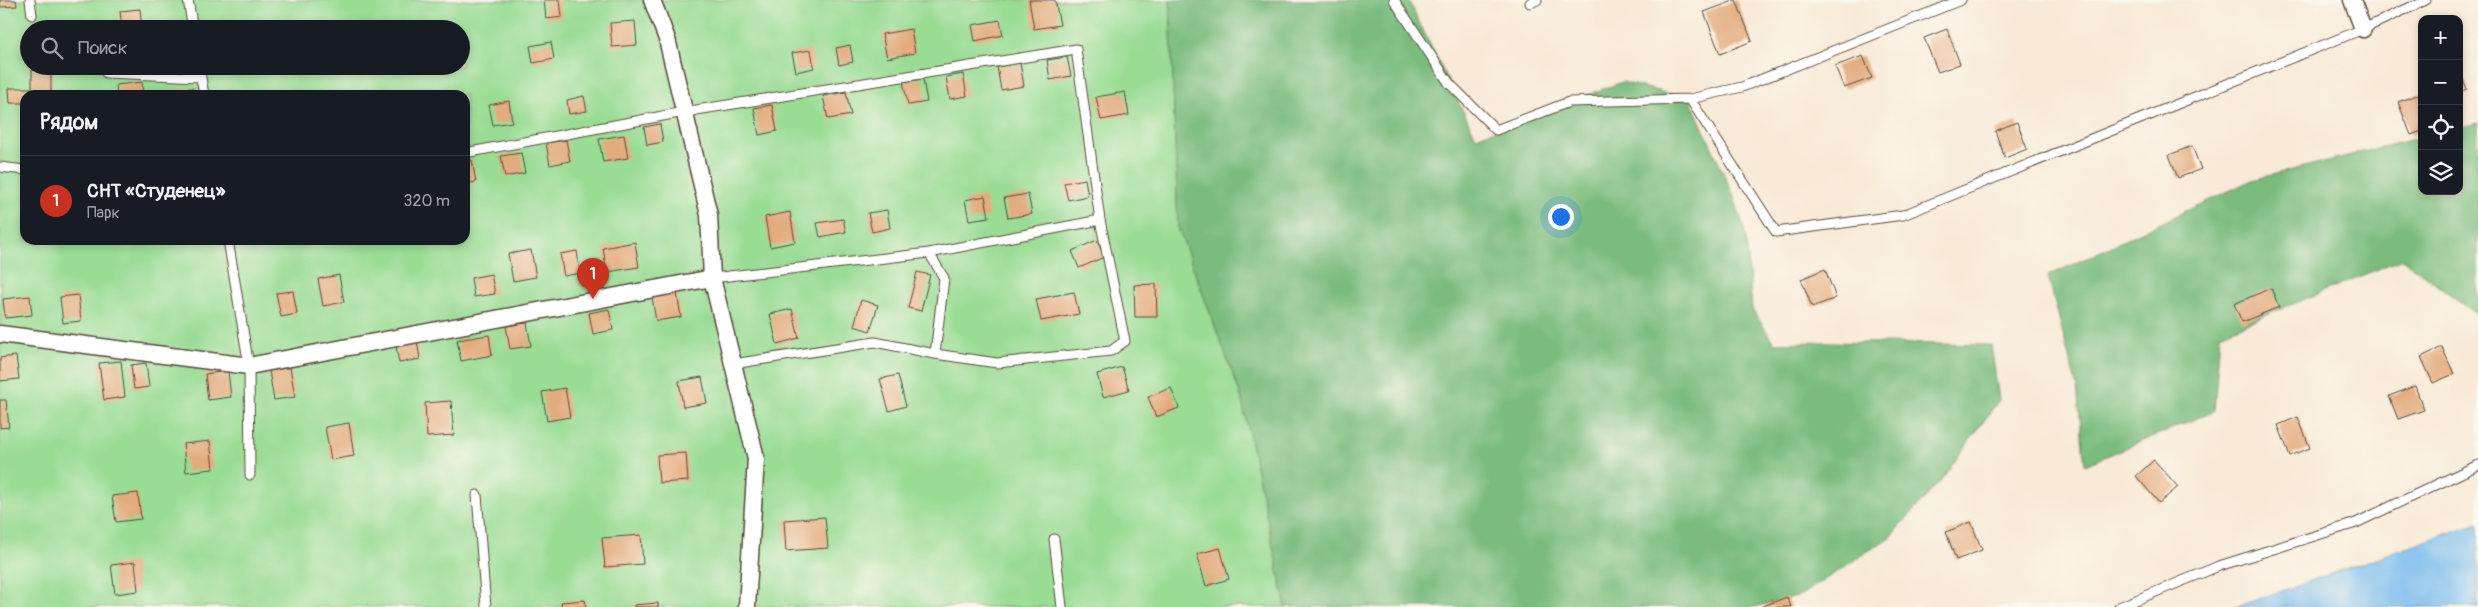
<!DOCTYPE html>
<html lang="ru">
<meta charset="utf-8">
<style>
body{margin:0;font-family:Pangolin,sans-serif;background:#20242c;color:#f1f3f6}
.controls{position:absolute;right:15px;top:15px;display:grid;overflow:hidden;border-radius:10px;box-shadow:0 2px 8px #0003}
.controls button{width:45px;height:45px;display:grid;place-items:center;padding:0;border:0;border-bottom:1px solid #363941;background:#171b24;color:#f1f3f6;font:25px sans-serif}
.you{position:absolute;left:1560px;top:216px;width:18px;height:18px;margin:-12px;border:4px solid #fff;border-radius:50%;background:#1a73e8;box-shadow:0 0 0 8px #1a73e833}
.badge{display:grid;place-items:center;width:32px;height:32px;border-radius:50%;background:#c8321e;color:#fff;font-size:16px;font-weight:700}
.pin{position:absolute;translate:-50% -41px;filter:drop-shadow(0 1px 2px #0008)}
.pin::after{content:'';position:absolute;top:26px;width:18px;height:15px;background:inherit;clip-path:polygon(0 0,100% 0,50% 100%)}
.list{margin:0;padding:0;list-style:none}
h2{display:flex;justify-content:space-between;align-items:center;height:65px;margin:0;padding:0 20px;font-size:21px}
h2 small{font-size:16px;font-weight:400;color:#9ea1a6}
.list li{display:grid;grid-template-columns:32px 1fr auto;gap:15px;align-items:center;box-sizing:border-box;height:90px;padding:0 20px;border-top:1px solid #363941}
.list b{display:block;font-size:19px;white-space:nowrap}
.list p{margin:0;font-size:16px;white-space:nowrap;color:#9ea1a6}
.list em{font-size:16px;font-style:normal;color:#9ea1a6}
.icon{flex:none;width:28px;height:28px;fill:none;stroke:currentColor;stroke-width:2;stroke-linecap:round;stroke-linejoin:round}
.map{position:relative;flex:none;width:2478px;height:607px;overflow:hidden}
.search{position:absolute;background:#171b24;box-shadow:0 2px 8px #0003;left:20px;top:20px;width:450px;height:55px;display:flex;align-items:center;gap:12px;box-sizing:border-box;padding:0 18px;border-radius:28px;color:#9ea1a6;font-size:19px}
.panel{position:absolute;background:#171b24;box-shadow:0 2px 8px #0003;left:20px;top:90px;width:450px;height:155px;border-radius:15px}
.map>svg:first-child{display:block}
</style>
<div class="map">
<svg width="2478" height="607" viewBox="0 0 2478 607">
<rect width="100%" height="100%" fill="#fbf7ec"/>
<filter id="ink" filterUnits="userSpaceOnUse"><feTurbulence type="fractalNoise" baseFrequency=".02" numOctaves="2"/><feDisplacementMap in="SourceGraphic" scale="10" xChannelSelector="R" yChannelSelector="G"/><feConvolveMatrix kernelMatrix="1 2 1 2 8 2 1 2 1" color-interpolation-filters="sRGB"/></filter>
<filter id="wash" filterUnits="userSpaceOnUse"><feTurbulence type="fractalNoise" baseFrequency=".0096" numOctaves="4" result="noise"/><feDisplacementMap in="SourceGraphic" scale="20" xChannelSelector="R" yChannelSelector="G"/><feGaussianBlur stdDeviation="1.12" result="paint"/><feColorMatrix in="noise" values="0 0 0 0 0 0 0 0 0 0 0 0 0 0 0 0 0 1.4 0 .05"/><feComposite in="paint" operator="in"/></filter>
<g filter="url(#wash)">
<rect width="100%" height="100%" fill="#f8ead7"/>
<path fill="#99dc94" stroke="#6a8359" fill-rule="evenodd" d="M0 0H1170L1178 227 1241 396 1286 607H0ZM29 29H461V66H29ZM25 95H465V240H25Z"/>
<path fill="#7abc7e" stroke="#5a734e" d="M1170 0H1408L1476 137 1622 82 1690 99 1735 199 1746 236 1752 309 1774 343 1826 342 1991 345 1999 400 1941 480 1890 537 1801 595 1753 607H1286L1241 396 1178 227Z
M2478 123V315L2402 259 2220 334 2214 411 2085 465 2077 388 2048 276 2252 180 2422 137V191H2459V128Z"/>
<path fill="#79bcee" stroke="#5a7386" d="M2478 523V607H2235Z"/>
<g id="blocks">
<path fill="#e3ac7e" d="M0 0H16L17 6 0 7Z
M544 0H560L562 17 546 19Z
M1029 0H1055L1060 25 1034 29Z
M1736 0 1752 41 1720 54 1704 12Z
M140 9 142 29H122L120 11Z
M1000 20 1003 35 975 41 972 25Z
M635 21 637 45 612 47 610 23Z
M911 29 915 53 887 58 882 34Z
M1947 29 1960 64 1938 72 1924 38Z
M551 42 554 59 533 63 530 46Z
M850 45 853 62 839 65 836 48Z
M811 50 814 68 796 72 792 53Z
M1863 56 1872 78 1844 88 1835 66Z
M1067 57 1071 76 1050 80 1047 60Z
M1020 63 1024 86 1001 90 997 67Z
M2459 69 2467 89 2459 92Z
M32 70H51V95H25V103H10L9 88H32Z
M963 74 967 96 950 99 946 77Z
M923 79 927 102 908 105 903 82Z
M142 82 143 95H117L116 85Z
M193 88V95H175V89Z
M846 92 851 115 828 119 823 96Z
M1125 92 1129 115 1101 120 1096 97Z
M2422 93V131L2411 135 2398 102Z
M584 96 587 111 569 114 567 100Z
M509 101 512 122 493 125 489 105Z
M772 105 777 131 759 135 754 108Z
M2017 122 2027 149 2005 158 1995 131Z
M660 124 663 142 647 145 644 127Z
M624 135 628 158 603 162 599 139Z
M566 140 570 161 550 165 546 143Z
M2192 146 2201 169 2178 178 2169 155Z
M521 153 525 173 505 177 501 156Z
M472 160 476 182 465 184V161Z
M1085 179 1088 196 1068 200 1064 183Z
M1028 194 1032 214 1008 218 1004 198Z
M985 196 989 217 969 220 965 200Z
M887 210 890 228 872 232 868 213Z
M790 212 795 242 770 247 765 217Z
M843 219 846 232 820 237 817 223Z
M1097 240 1104 257 1079 268 1072 251Z
M635 242 639 267 607 272 603 248Z
M531 250 536 277 513 281 508 254Z
M577 251 580 273 564 276 560 254Z
M1825 269 1836 298 1812 307 1801 279Z
M917 272 930 275 921 311 908 308Z
M491 274 495 294 474 297 471 278Z
M339 275 344 302 323 306 318 279Z
M1156 284 1157 317H1135L1134 285Z
M2271 288 2279 307 2242 322 2234 304Z
M293 291 297 314 281 317 276 293Z
M1074 292 1079 314 1041 321 1036 299Z
M677 293 681 317 656 321 652 297Z
M78 295 81 321 63 323 60 297Z
M30 296 32 315 5 318 3 299Z
M861 300 878 305 870 331 854 326Z
M609 309 613 330 593 334 589 313Z
M792 309 799 338 777 344 770 314Z
M527 323 531 346 510 349 506 326Z
M489 335 492 355 461 361 457 340Z
M417 341 420 359 399 363 396 345Z
M2442 347 2454 374 2433 383 2421 357Z
M16 356 19 379 0 381V358Z
M121 361 125 397 104 400 99 363Z
M146 363 149 387 134 389 131 365Z
M290 367 295 397 274 400 269 371Z
M1122 367 1129 390 1103 397 1097 374Z
M228 371 231 397 208 400 205 374Z
M898 375 906 406 889 411 880 379Z
M702 377 707 403 683 407 679 381Z
M2415 386 2424 410 2398 419 2389 396Z
M565 388 570 417 547 421 542 392Z
M1171 388 1179 408 1156 417 1148 397Z
M0 400H6L9 427 0 428Z
M451 401 454 435 427 437 425 403Z
M2298 417 2310 448 2290 456 2278 425Z
M349 423 354 456 331 460 325 427Z
M210 441 213 469 186 472 183 444Z
M686 453 688 481 659 483 657 455Z
M2154 460 2178 487 2159 503 2136 476Z
M138 493 141 519 116 522 112 496Z
M825 517 828 548 786 551 784 520Z
M1971 522 1982 550 1956 560 1946 532Z
M641 535 643 564 605 567 602 538Z
M1220 548 1229 579 1206 586 1197 554Z
M135 562 138 591 115 594 111 565Z
M1787 597 1791 607H1761Z
M585 600 586 607H562L561 602Z
M658 603V607H634V605Z"/>
</g>
</g>
<g filter="url(#ink)">
<use href="#blocks" fill-opacity="0" stroke="#57473a" stroke-width="1"/>
<g fill="none" stroke-linecap="round" stroke-linejoin="round">
<g stroke="#57473a" stroke-width="11">
<path id="service" d="M30 0 32 15
M188 0 193 29
M1394 0 1449 83 1496 130 1569 102 1690 99 1776 232 1903 215 2363 29 2426 0
M1530 3 1537 0
M199 66 204 95
M106 73 201 77
M1690 99 1742 87 1961 0
M465 153 684 112 1076 49 1100 220 929 253 712 278
M0 167 25 170
M228 240 249 366 250 475
M929 253 944 278 935 354 997 363 1111 351 1125 341 1100 220
M733 364 875 342 935 354
M477 495 486 607
M1054 539 1062 607
M2119 607 2219 566 2356 523 2478 465"/>
</g>
<g stroke="#57473a" stroke-width="19">
<path id="minor" d="M2352 0 2363 29
M712 278 756 458 747 607
M0 334 249 366 712 278 709 215 667 39 652 0"/>
</g>
<use href="#service" stroke="#fff" stroke-width="9"/>
<use href="#minor" stroke="#fff" stroke-width="16"/>
</g>
</g>
</svg>
<div class="controls">
<button>+</button>
<button>−</button>
<button><svg class="icon" aria-label="locate" viewBox="0 0 24 24"><circle cx="12" cy="12" r="6"/><path d="M12 2v4M12 18v4M2 12h4M18 12h4"/></svg></button>
<button><svg class="icon" aria-label="layers" viewBox="0 0 24 24"><path d="M12 4l9 5-9 5-9-5zM3 14l9 5 9-5"/></svg></button>
</div>
<div class="you"></div>
<div class="pin badge" style="left:593px;top:299px">1</div>
<div class="search"><svg class="icon" aria-label="search" viewBox="0 0 24 24"><circle cx="10" cy="10" r="6"/><path d="M15 15l6 6"/></svg>Поиск</div>
<section class="panel">
<h2>Рядом<small></small></h2>
<ul class="list">
<li><span class="badge">1</span><div><b>СНТ «Студенец»</b><p>Парк</p></div><em>320 m</em></li>
</ul>
</section>
</div>
